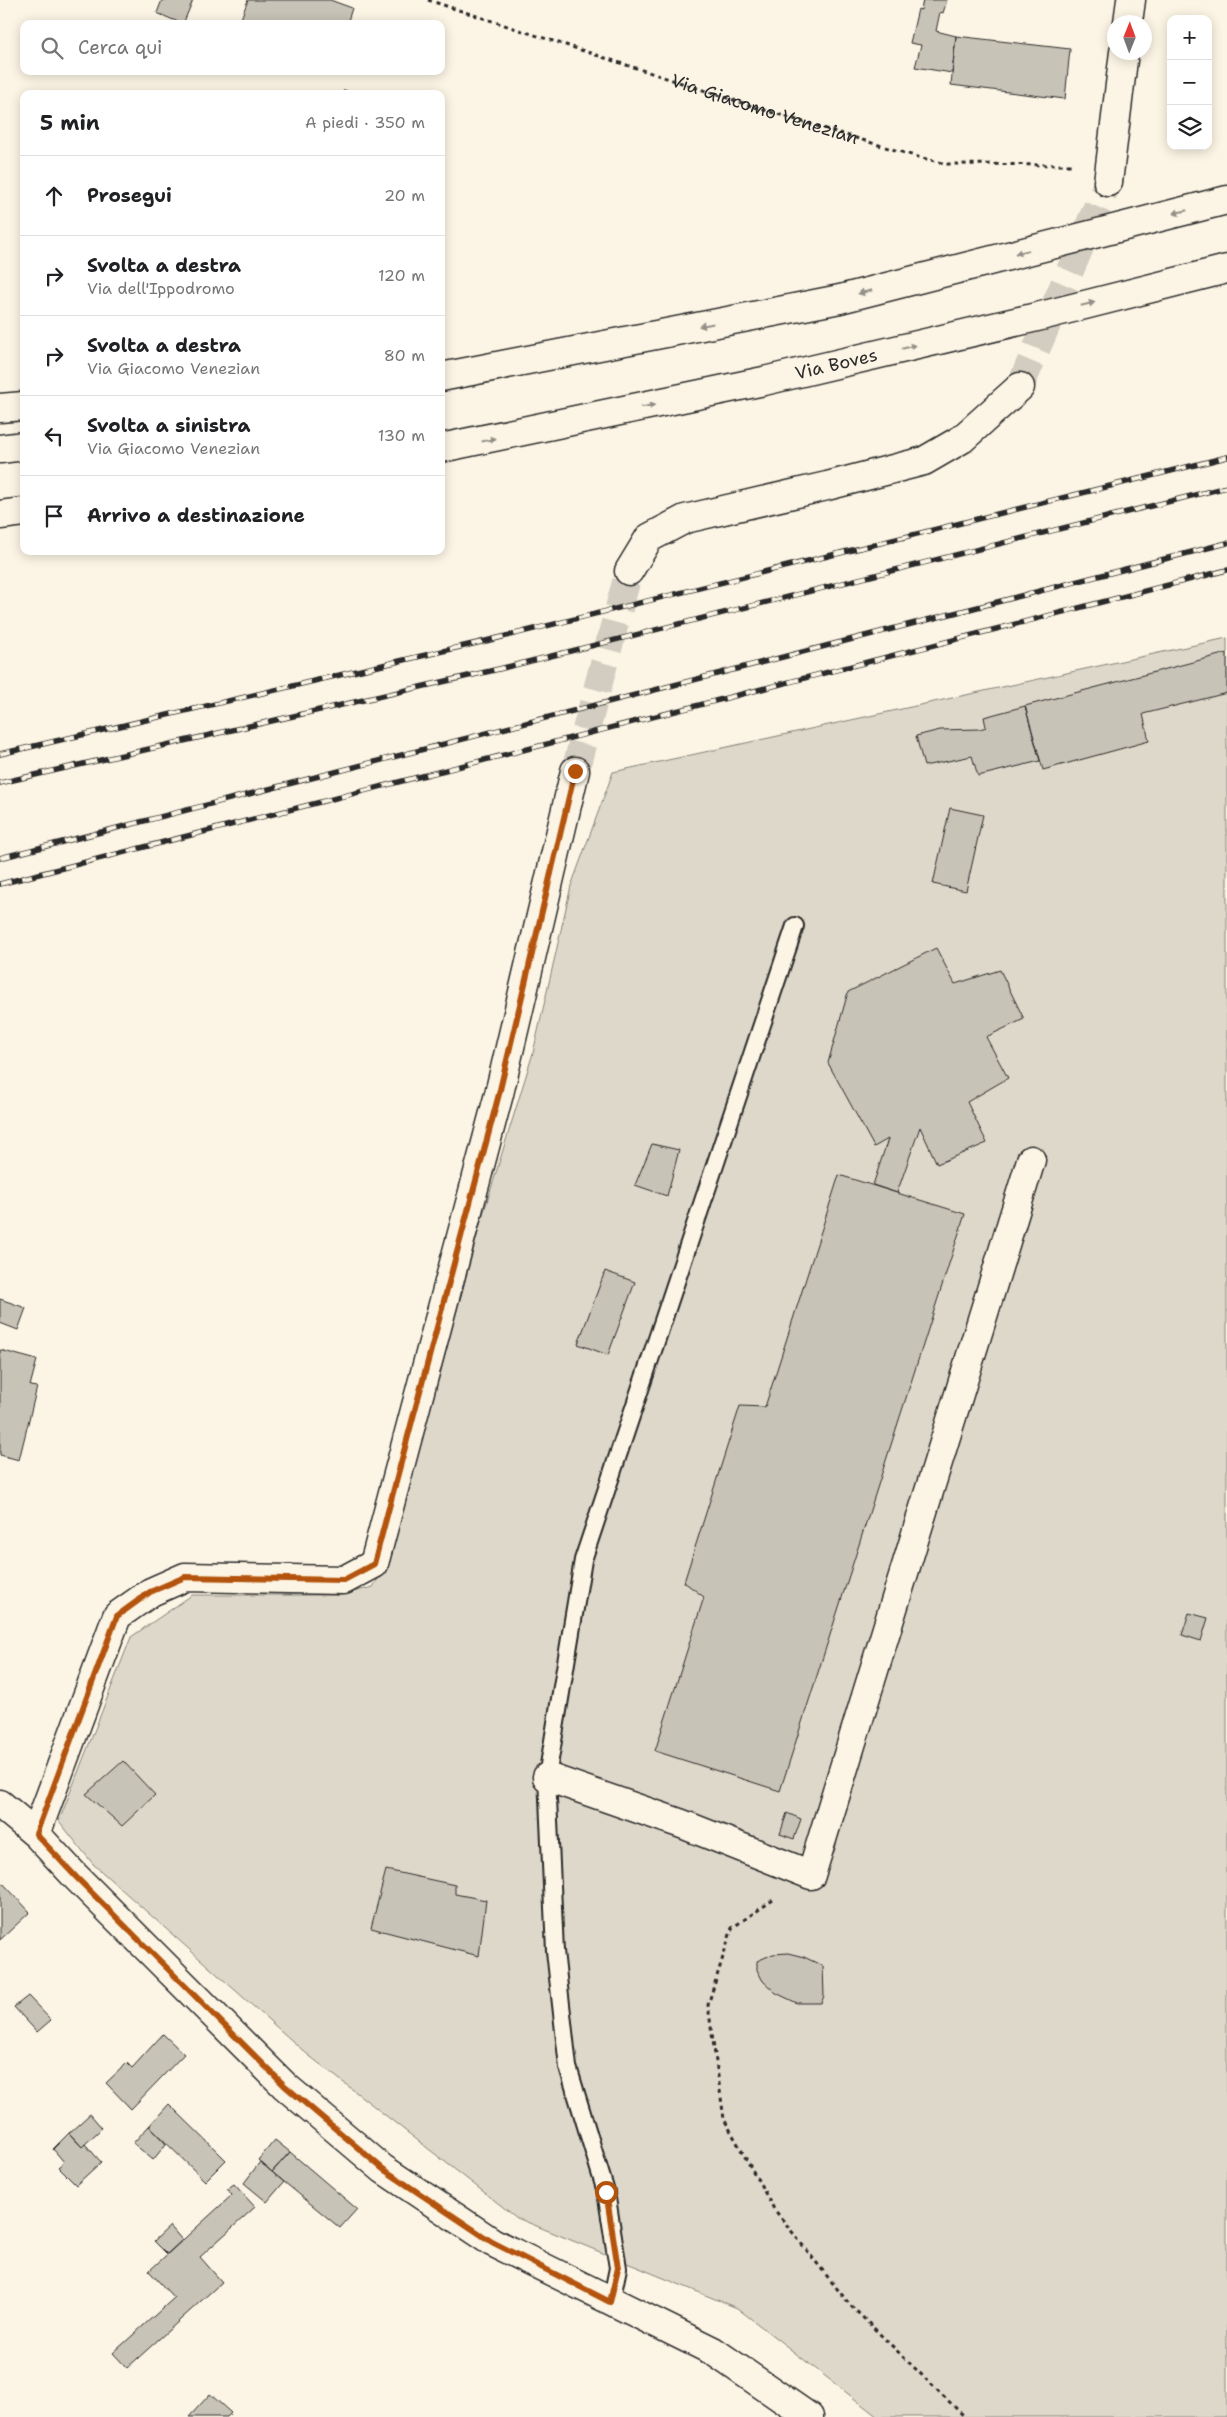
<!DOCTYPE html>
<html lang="it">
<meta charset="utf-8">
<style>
body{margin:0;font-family:"Shantell Sans",sans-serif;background:#f2f2f2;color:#202124}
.controls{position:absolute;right:15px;top:15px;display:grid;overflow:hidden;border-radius:10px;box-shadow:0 2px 12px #0003}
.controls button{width:45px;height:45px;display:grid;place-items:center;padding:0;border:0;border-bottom:1px solid #e0e0e0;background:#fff;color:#202124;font:25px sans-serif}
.compass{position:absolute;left:1107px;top:15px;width:45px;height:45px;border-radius:50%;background:#fff;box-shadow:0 2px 12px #0003;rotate:1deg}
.stop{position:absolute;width:15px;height:15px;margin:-11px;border:4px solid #b45309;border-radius:50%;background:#fff}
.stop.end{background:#b45309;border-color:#fff;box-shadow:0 1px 5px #0008}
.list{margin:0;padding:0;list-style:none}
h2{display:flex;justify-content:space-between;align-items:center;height:65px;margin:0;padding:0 20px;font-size:21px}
h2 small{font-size:16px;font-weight:400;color:#757577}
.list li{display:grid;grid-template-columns:32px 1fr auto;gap:15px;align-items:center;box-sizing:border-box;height:80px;padding:0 20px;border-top:1px solid #e0e0e0}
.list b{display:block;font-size:19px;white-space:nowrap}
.list p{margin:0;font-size:16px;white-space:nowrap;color:#757577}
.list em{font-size:16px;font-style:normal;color:#757577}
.icon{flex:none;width:28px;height:28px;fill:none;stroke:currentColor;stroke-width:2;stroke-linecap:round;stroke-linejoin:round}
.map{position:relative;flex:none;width:1227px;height:2417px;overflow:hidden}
.search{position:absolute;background:#fff;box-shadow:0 2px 12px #0003;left:20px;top:20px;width:425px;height:55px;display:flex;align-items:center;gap:12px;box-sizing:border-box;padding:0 18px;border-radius:10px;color:#757577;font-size:19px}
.panel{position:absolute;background:#fff;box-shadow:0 2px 12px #0003;left:20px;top:90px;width:425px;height:465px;border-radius:10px}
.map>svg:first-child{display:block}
</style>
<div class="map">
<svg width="1227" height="2417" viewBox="0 0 1227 2417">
<rect width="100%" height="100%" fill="#fcf5e5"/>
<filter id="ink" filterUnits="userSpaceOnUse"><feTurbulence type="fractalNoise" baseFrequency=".02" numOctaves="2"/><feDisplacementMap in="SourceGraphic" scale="10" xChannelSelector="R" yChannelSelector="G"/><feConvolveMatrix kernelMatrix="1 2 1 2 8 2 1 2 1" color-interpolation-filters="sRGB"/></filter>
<g filter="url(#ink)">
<path fill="#ded8ca" stroke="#84827a" d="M1227 638V2417H878L737 2308 517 2218 307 2054 93 1864 59 1821 131 1637 192 1595H341L373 1587 390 1559 482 1218 533 1053 571 886 613 772Z"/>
<path fill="#c8c3b7" stroke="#2b2b2b" d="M162 0H193L183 24 157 13Z
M248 0H330L352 8 347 24H239Z
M923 0H947L943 13 940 12 936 31 956 36 952 73 915 67 921 45 910 43 918 9 921 10Z
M956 36 1070 49 1065 99 951 85Z
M344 90 357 94H343Z
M1227 653V693L1143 714 1149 741 1043 770 1025 706Z
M1025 706 1040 761 978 776 972 756 924 766 916 736 940 730 980 729 986 727 984 717Z
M950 808 983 815 966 891 933 884Z
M936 948 955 984 1000 970 1024 1019 986 1037 1008 1078 967 1102 987 1143 937 1164 920 1127 897 1193 873 1185 888 1139 874 1147 828 1063 848 992Z
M652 1144 679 1150 667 1196 635 1185Z
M839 1175 965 1214 780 1791 655 1751 704 1597 684 1582 740 1406 765 1407Z
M605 1271 635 1282 608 1355 578 1344Z
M0 1299 26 1308 18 1330 0 1323Z
M0 1350 37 1360 30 1386 37 1387 19 1460 0 1455Z
M1189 1613 1208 1618 1201 1641 1182 1635Z
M123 1761 155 1795 122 1826 86 1794Z
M787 1813 801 1819 794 1839 780 1834Z
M386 1870 455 1885V1894L486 1900 479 1956 371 1928Z
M0 1880 30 1912 0 1940Z
M788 1953 804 1957 823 1966 824 1996 821 2003H797L776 1993 763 1981 757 1970V1961L773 1954Z
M28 1996 51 2020 37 2032 14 2007Z
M163 2034 184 2054 131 2109 106 2083 127 2063 132 2068Z
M169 2104 226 2160 205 2181 149 2126Z
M90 2114 102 2128 82 2147 69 2133Z
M149 2126 166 2144 153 2160 133 2143Z
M69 2133 82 2147 85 2144 101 2162 76 2185 58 2167 64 2162 53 2149Z
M275 2140 290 2152 272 2172 258 2160Z
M290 2152 357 2209 340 2228 272 2172Z
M260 2162 284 2182 267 2202 244 2183Z
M234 2184 255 2207 200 2257 222 2282 127 2368 113 2353 174 2298 149 2271 232 2195 227 2189Z
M170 2226 182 2240 167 2254 154 2241Z
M210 2394 231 2413 227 2417H189Z"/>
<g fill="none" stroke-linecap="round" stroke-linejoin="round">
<path stroke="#d2cdc0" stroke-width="28" stroke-dasharray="28 14" stroke-linecap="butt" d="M1020 387 1108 182
M575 771 629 571"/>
<g stroke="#2b2b2b" stroke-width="20">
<path id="lane" d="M611 2302 618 2268 606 2192 568 2067 555 1951 547 1777 583 1560 795 926"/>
</g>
<g stroke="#2b2b2b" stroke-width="31">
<path id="street" d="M1128 22 1131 0
M1108 182 1124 52
M629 571 649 538 685 519 827 486 924 461 962 439 1020 387
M547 1777 682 1824 811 1875 1031 1160
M0 1804 36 1834 76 1877 285 2086 383 2169 492 2242 713 2351 809 2417
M36 1834 117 1616 151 1592 185 1577 344 1580 374 1564 499 1094 575 771"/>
</g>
<g stroke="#2b2b2b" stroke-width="31">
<g id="highway">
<path d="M441 377 840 299 1227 200"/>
<path d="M0 408 24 406"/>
<path id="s2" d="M441 448 764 381 1041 316 1227 269"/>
<path d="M0 449 24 446"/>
<path d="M0 515 24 512"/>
</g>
</g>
<g stroke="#2b2b2b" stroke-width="3" stroke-dasharray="4 4" stroke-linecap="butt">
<path id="s1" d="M428 0 761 109 918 157 947 164 1074 165"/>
<path d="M773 1900 732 1928 708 2005 724 2119 774 2209 850 2305 965 2417"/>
</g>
<use href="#lane" stroke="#fcf5e5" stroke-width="16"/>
<use href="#street" stroke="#fcf5e5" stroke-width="28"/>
<use href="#highway" stroke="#fcf5e5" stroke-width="28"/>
<g stroke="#2b2b2b" stroke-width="5.5">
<path id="rail" d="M0 754 490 640 1227 457
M0 783 499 669 1227 487
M0 858 1227 543
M0 884 1227 570"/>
</g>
<use href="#rail" stroke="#fcf5e5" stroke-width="4" stroke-dasharray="11" stroke-linecap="butt"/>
</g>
<defs><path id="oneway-solid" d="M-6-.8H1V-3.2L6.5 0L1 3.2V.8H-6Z" transform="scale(1.25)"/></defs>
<g fill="#949088">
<use href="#oneway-solid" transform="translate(1180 212) rotate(166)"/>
<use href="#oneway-solid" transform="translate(1022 252) rotate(166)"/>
<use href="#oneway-solid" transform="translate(865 292) rotate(166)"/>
<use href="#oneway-solid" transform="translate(1088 304) rotate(-14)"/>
<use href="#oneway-solid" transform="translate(706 325) rotate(169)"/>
<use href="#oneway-solid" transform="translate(909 347) rotate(-13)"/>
<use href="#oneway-solid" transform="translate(648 406) rotate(-12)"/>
<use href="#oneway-solid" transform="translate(489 440) rotate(-11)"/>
</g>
</g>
<g fill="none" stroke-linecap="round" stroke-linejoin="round" filter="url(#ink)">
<path stroke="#b45309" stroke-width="6" d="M575 771 499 1094 374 1564 344 1580 185 1577 150 1592 117 1616 36 1834 76 1877 285 2086 383 2169 492 2242 610 2302 618 2268 606 2192"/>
</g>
<g text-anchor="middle" stroke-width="4" stroke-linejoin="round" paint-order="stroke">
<g font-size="18" fill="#2b2b2b" stroke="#fcf5e5">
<text dy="6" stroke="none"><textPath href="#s1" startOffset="354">Via Giacomo Venezian</textPath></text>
<text dy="6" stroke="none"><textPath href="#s2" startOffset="404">Via Boves</textPath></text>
</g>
</g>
</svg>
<div class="controls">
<button>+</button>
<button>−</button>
<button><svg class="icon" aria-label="layers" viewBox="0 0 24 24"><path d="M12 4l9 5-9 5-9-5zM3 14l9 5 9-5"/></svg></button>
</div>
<svg class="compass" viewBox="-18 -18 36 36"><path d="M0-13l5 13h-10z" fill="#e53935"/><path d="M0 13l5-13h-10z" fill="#757577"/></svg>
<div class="stop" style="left:606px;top:2192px"></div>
<div class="stop end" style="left:575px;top:771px"></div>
<div class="search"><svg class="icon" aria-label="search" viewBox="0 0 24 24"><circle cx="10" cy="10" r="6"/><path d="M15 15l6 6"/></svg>Cerca qui</div>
<section class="panel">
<h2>5 min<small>A piedi · 350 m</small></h2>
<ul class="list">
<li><svg class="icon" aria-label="ahead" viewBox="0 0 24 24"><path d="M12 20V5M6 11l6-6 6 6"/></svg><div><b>Prosegui</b></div><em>20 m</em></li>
<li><svg class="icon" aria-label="right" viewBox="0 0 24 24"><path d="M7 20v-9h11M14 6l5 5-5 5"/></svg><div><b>Svolta a destra</b><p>Via dell'Ippodromo</p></div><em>120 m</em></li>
<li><svg class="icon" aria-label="right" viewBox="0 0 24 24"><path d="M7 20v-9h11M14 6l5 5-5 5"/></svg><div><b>Svolta a destra</b><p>Via Giacomo Venezian</p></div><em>80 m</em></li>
<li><svg class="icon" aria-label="left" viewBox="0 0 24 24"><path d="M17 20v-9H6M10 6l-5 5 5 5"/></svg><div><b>Svolta a sinistra</b><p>Via Giacomo Venezian</p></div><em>130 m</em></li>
<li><svg class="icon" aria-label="arrive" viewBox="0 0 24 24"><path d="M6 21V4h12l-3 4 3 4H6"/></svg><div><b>Arrivo a destinazione</b></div></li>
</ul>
</section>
</div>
